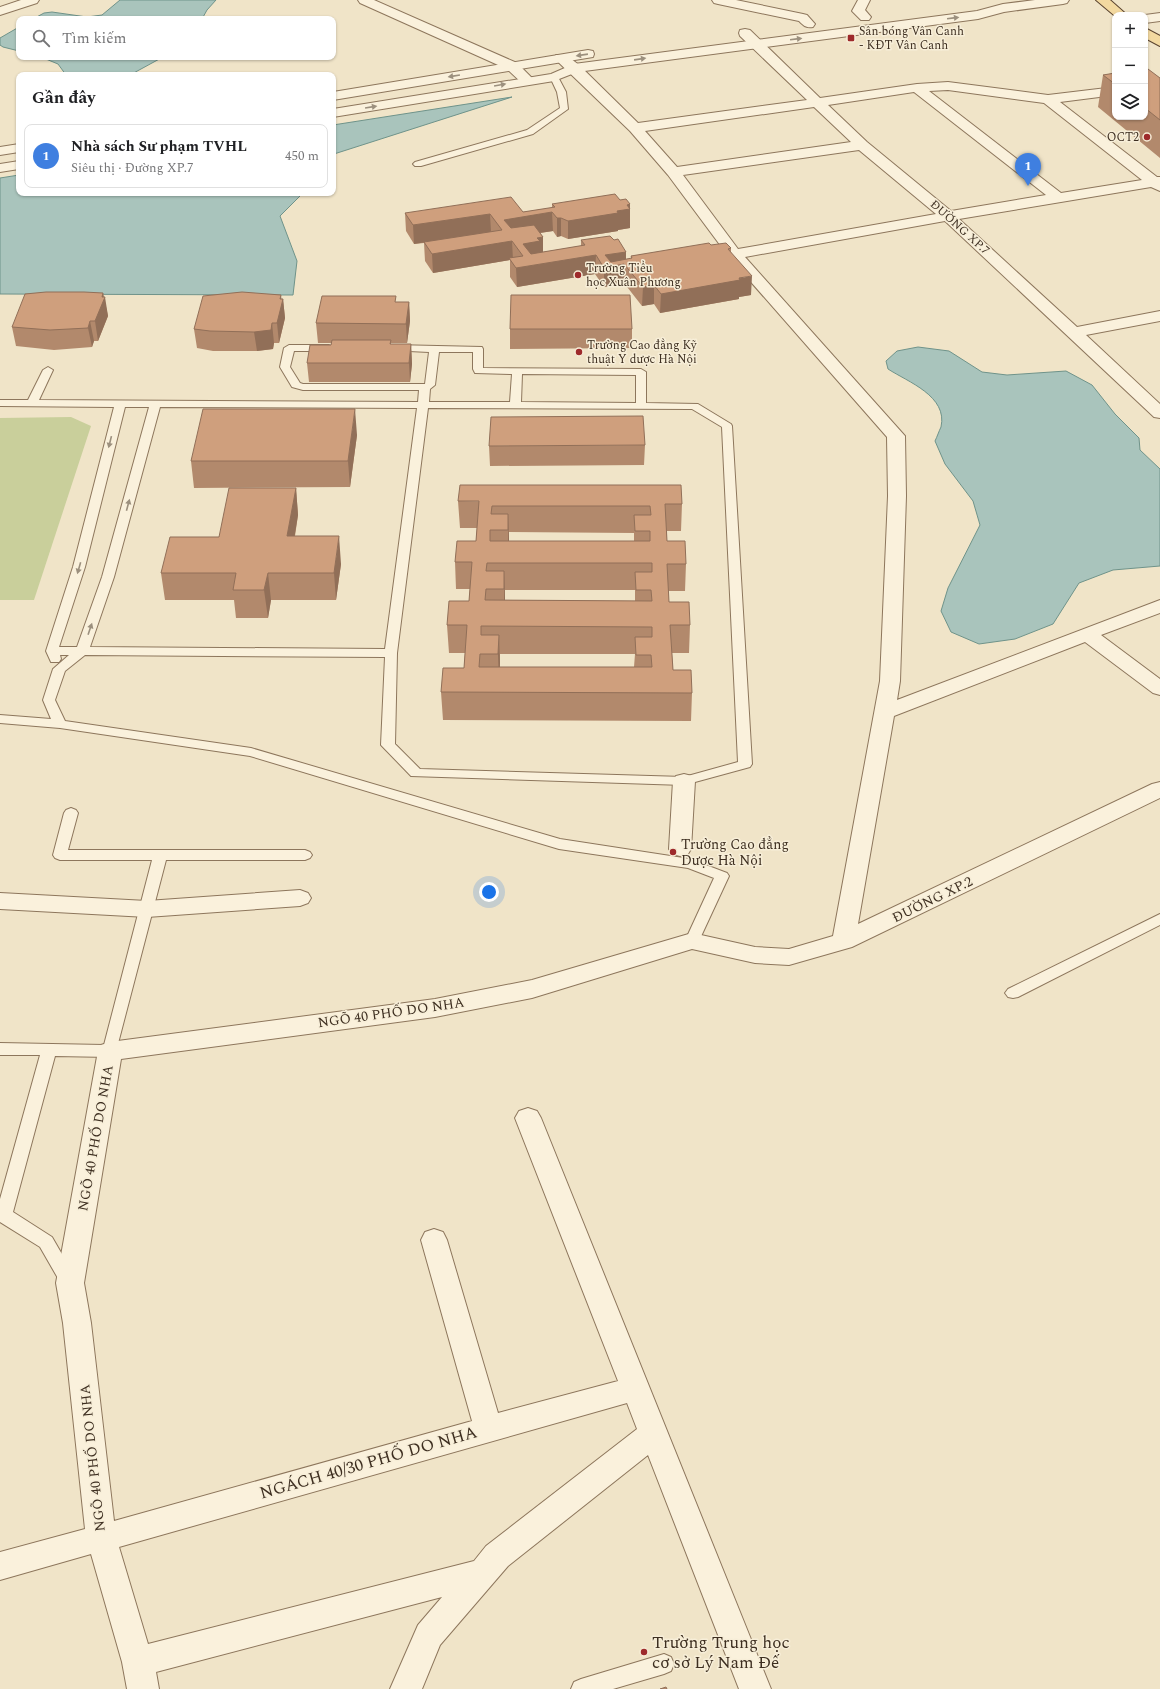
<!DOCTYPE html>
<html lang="vi">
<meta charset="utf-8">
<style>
body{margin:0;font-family:Spectral,serif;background:#f2f2f2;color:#202124}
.controls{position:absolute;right:12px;top:12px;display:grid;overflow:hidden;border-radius:8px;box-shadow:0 1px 3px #0004}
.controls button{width:36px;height:36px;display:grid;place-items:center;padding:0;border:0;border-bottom:1px solid #e0e0e0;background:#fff;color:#202124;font:20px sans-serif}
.you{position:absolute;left:489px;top:892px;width:14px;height:14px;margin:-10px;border:3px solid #fff;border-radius:50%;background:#1a73e8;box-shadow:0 0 0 6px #1a73e833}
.badge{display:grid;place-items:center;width:26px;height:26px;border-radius:50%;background:#9e2a2b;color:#fff;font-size:13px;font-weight:700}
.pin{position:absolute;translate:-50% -33px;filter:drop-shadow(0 1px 2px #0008)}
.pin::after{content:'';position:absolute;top:21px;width:14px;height:12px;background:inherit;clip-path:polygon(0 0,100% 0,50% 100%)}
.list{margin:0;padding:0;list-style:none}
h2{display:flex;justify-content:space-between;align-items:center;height:52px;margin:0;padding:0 16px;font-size:17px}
h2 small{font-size:13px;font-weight:400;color:#757577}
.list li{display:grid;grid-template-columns:26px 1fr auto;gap:12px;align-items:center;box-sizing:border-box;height:64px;margin:0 8px 8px;padding:0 8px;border:1px solid #e0e0e0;border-radius:8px}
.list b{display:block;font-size:15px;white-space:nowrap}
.list p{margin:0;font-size:13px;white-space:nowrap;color:#757577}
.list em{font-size:13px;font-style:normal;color:#757577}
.icon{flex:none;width:22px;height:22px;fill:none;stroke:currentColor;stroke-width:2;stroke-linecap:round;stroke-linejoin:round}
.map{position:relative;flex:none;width:1160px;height:1689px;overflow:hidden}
.search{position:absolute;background:#fff;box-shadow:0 1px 3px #0004;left:16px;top:16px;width:320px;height:44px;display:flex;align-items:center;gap:10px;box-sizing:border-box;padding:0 14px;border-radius:8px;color:#757577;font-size:15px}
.panel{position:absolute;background:#fff;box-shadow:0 1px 3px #0004;left:16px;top:72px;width:320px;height:124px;border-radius:8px}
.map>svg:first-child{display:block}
</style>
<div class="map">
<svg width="1160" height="1689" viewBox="0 0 1160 1689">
<rect width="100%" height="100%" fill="#f0e4c8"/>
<path fill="#c9cf9b" d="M71 417 91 426 34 600H0V418Z"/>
<path fill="#a9c4bc" stroke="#6f938a" d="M120 0H216L207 10 202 19H33L44 13 52 12 87 17 102 15Z
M19 27V51L3 47 0 45V38Z
M41 57H163L130 75H66L58 64Z
M512 97 334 154 333 155V125Z
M19 175V193H303L280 216 297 261 293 295 0 294V178Z
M918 347 949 351 982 372 1007 375 1066 371 1092 385 1115 414 1139 438 1140 450 1160 469V566L1113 570 1079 583 1053 624 1015 639 979 644 951 632 941 611 948 588 980 525 973 501 945 464 935 441C937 437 939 431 941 427 948 396 908 382 888 369L886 361 897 351Z"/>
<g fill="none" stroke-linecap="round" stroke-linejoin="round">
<g stroke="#8d765c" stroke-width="2">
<path id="service" d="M554 74 557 75 566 92 568 109 533 134 421 166H415L413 164 415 162 527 130 560 108 557 92 550 77Z
M289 345H329L334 348 329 351H294L290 367 300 383 303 384H425L429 352 389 350 388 348 389 346 393 345 482 347 483 349V368L641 369 646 372V403L698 404 731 424 732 426 752 764 750 767 684 785 411 776 381 745 385 657 85 655 65 671 55 700 65 721 251 748 560 839 690 859 727 873 729 876 697 945 692 946 687 945 685 941 714 878 688 868 559 849 250 756 60 728 0 723V715L51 719 43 700 53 669 69 655H60L61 659 59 662H51L46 651 73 567 114 407 0 406V400H28L43 370 48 367 53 370 39 400 418 402 419 390H303L292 387 280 367 284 348ZM439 352H473V369L475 373 512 374 510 402H429L430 389 435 385ZM522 374 636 375V403L521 402ZM125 407H149L102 577 77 647H59L85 567ZM160 407 417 408 385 649 90 647 114 577ZM428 408 692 409 722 427 738 762 684 777 420 769 395 744 397 653Z
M71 808 76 810 78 813 68 850H305L310 852 312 855 310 858 305 860H166L115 1055 110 1057 55 1056 13 1212 52 1237 78 1282 75 1287 69 1289 63 1287 40 1247 0 1222V1199L40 1055H0V1043L104 1045 152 860H60L55 858 53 855 64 813 66 810Z
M1160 914V925L1018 997 1013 998 1008 997 1005 993 1008 989Z
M664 1654 671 1657 674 1664 671 1671 664 1674 613 1689H571L574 1682 581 1679Z"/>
</g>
<g stroke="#8d765c" stroke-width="2">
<path id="minor" d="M21 0H39L37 3 0 15V7Z
M358 0H374L517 63 535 81 533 84H523L507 69 360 3Z
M712 0H736L803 14 807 15 815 24 813 27C806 28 804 26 799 21L718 4 714 3Z
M858 0H870L865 10 871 17 869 20H861L852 11Z
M1160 13V21L1145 23V15Z
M745 29 750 30 820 98 917 84 948 82 1048 95 1115 87V95L1060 102 1157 177H1160V191L1151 187 959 219 1077 327 1160 311V321L1086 335 1160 404V418L1154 417 945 221 745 257 905 436 906 496 900 681 897 700 1160 600V613L1101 635 1160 679V695L1153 693 1085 642 894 716 858 924 1152 784 1160 782V798L852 947 789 965 755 963 692 949 532 998 435 1017 121 1059 84 1283 91 1323 114 1521 472 1421 421 1240 425 1232 434 1229 443 1232 447 1240 498 1413 618 1381 515 1118 519 1111 528 1108 537 1111 541 1118 771 1689H739L648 1455 508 1566 440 1645 422 1689H390L418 1625 442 1597 156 1672 159 1689H127L122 1662 91 1554 0 1580V1552L85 1529 63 1323 56 1283 98 1051 101 1045 110 1042 435 999 532 980 692 933 755 947 789 949 833 936 880 681 888 496 887 437 729 257 668 175 630 131 554 58 556 55H566L579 65 638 123 807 100 740 36 739 33 740 30ZM948 90 1044 103 1142 180 1061 193 929 91ZM914 92 1046 195 951 211 867 142 828 105ZM814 107 851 142 677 167 645 131ZM859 150 936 214 738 249 683 175ZM627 1403 637 1429 486 1546 474 1561 148 1644 119 1547Z
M684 774 692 776 695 781 691 849 688 854 680 856 672 854 669 849 673 781 676 776Z
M300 890 308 893 311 898 308 903 300 906 147 917 0 909V893L147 901Z"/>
</g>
<g stroke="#8d765c" stroke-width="2">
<path id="tertiary" d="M1035 0H1069L1067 3 1063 4 1004 12 978 19 577 72 554 81 333 117V109L551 74 574 64 977 11 1003 4Z
M588 50 593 51 594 54 593 57 333 100V92Z
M19 144V152L0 155V147Z
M19 161V169L0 172V164Z"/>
</g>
<g stroke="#5b4430" stroke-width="2">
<path id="primary" d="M1096 0H1110L1127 15H1115V16Z
M1145 28 1160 36V46L1145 38Z"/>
</g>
<use href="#service" fill="#faf1dc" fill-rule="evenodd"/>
<use href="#minor" fill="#faf1dc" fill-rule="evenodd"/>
<use href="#tertiary" fill="#faf1dc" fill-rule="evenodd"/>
<use href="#primary" fill="#f3d9a0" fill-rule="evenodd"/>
</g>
<path fill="#b2896c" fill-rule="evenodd" d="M1145 69 1160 78V158L1098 107 1103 75 1115 73V117H1145Z
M620 200 630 204V228L618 230V231L568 239 561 236 557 237 553 231 540 233 543 237V252L581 246V240H614L626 252V259H631V256L711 245 731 248V252L751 295 739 297V299L660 313 654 304 642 306 624 283 604 287 595 274 517 287 510 277V260L433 273 425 261 424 243 414 244 406 231 405 213 523 212 552 208V204Z
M103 293 108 316 98 341H94L92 347 54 350 16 346 12 327Z
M281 295V299H283L285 318 279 343H274L273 349 257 351H213L197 348 194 329Z
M396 302H409L410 321 407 343H391V344H411L412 364 410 382H309L307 363 331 345V343H318L316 323Z
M510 329H632V348L510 349Z
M357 435 350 487 194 488 191 461Z
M645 445 644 465 490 466 489 446Z
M296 488 298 515 295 536 341 564 336 600H271L268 618H236L234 600H165L161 573 219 537Z
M458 501 682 504 681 531H667V541L686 564 685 591H668L669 602 690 625 689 653H672L673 670 692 693 691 721 443 720 441 692 464 668 465 653H449L447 625 469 601 470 589H456L455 562 476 541 477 528H460ZM509 532 634 533V541H509ZM505 590H635V601L505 600ZM500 654H635L634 667H500Z"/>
<path fill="#916f58" d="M630 204V228L618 230V231L568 239V221L617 211 627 205Z
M552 212 553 231 505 238 504 220Z
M490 214 491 232 414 244 413 225Z
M557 218H561V236L557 237Z
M543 237V256L524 263 523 244 537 238Z
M512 241 513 260 509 258 510 260 433 273 432 254Z
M626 252V267L624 264V283L604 287V268L605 255Z
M596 255 595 274 517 287 516 268Z
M752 276 751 295 739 297V299L660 313 661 294Z
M654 285V304L642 306 643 287Z
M103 293 104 299 105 297 108 316 98 341 95 321Z
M281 295 282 305 283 299 285 318 279 343 277 323Z
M409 302 410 321 407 343 406 324Z
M90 321 94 341 92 347 88 328Z
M272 323 274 343 273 349 257 351 254 332Z
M411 344 412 364 410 382 409 363Z
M355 409 357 435 350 487 348 461Z
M296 488 298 515 290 564 287 536Z
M508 514 509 540 508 557Z
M339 536 341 564 336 600 334 573Z
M504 571 505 599 504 616Z
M268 573 271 600 268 618 264 590Z
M499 635 500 663 499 682 498 654Z"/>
<path fill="#cf9f7d" stroke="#916f58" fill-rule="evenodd" d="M1145 69H1148L1160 78V120L1145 108Z
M1115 73V84L1103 75Z
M615 194 620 200 626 199 630 204 627 205 630 209 617 211 618 213 568 221 561 218H557L552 212 504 220 511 228 534 225 543 237 537 238 540 241 523 244 531 254 585 245 581 240 610 236 614 240 618 239 626 252 605 255 611 262 632 258 631 256 709 243 711 245 726 243 731 248 728 249 752 276 739 278 740 280 661 294 654 285 643 287 624 264 604 268 596 255 516 268 509 258 523 256 512 241 432 254 424 242 502 230 490 214 413 225 405 213 511 197 523 212 555 207 552 204Z
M46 292H84L103 293 102 297H105L95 321H90L88 328 50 330 12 327 25 294Z
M242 292 281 295 280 299H283L277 323H272L271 330 254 332 210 331 194 329 203 296Z
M511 295H630L632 329H510Z
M322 296H396L395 302H409L406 324 316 323Z
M332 340H391L390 344H411L409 363H307L310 345H331Z
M203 409H355L348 461H191Z
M643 416 645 445 489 446 491 417Z
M460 485H681L682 504H665L667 541H685L686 564H667L669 602H689L690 625H670L673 670H691L692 693 441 692 443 668H464L467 625H447L449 601H469L472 562H455L457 541H476L479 501H458ZM492 506H650L651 515H634L635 531H650V541H490V530H508V514H491ZM487 563H652V572H635L636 590H651L652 601 485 600 486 589H504V571H486ZM481 626 652 627V637H635L636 655H651L652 667H479L480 654H498L499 635H481Z
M229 488H296L287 536H339L334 573H268L264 590H233L236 573H161L170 537H219Z
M666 1687 667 1689H660Z"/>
<defs><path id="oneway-solid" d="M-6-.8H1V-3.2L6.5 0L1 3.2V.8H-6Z"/></defs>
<g fill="#9c907e">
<use href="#oneway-solid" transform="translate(953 18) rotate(-7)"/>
<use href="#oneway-solid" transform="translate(796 39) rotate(-7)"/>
<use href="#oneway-solid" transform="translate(582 55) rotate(172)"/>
<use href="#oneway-solid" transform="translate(640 59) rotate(-8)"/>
<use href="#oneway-solid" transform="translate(454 76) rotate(171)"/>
<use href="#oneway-solid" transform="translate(500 85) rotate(-10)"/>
<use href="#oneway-solid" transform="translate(371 107) rotate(-9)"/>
<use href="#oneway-solid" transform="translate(110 442) rotate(104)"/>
<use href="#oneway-solid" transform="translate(128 505) rotate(-75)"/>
<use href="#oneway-solid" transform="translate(79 568) rotate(106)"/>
<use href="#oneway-solid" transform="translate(90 629) rotate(-71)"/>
</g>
<g fill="#9e2a2b" stroke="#f7eed8" stroke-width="1.5">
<rect x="847" y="34" width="8" height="8" rx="2"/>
<circle cx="1147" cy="137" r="4"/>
<circle cx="578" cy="275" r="4"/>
<circle cx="579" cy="352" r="4"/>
<circle cx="673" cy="852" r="4"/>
<circle cx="644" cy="1652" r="4"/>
</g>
<g text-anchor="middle" stroke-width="3" stroke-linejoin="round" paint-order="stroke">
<g font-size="12" fill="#3d2e20" stroke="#f7eed8" text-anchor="start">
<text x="859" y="35">Sân bóng Vân Canh<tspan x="859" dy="14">- KĐT Vân Canh</tspan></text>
<text x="1139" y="141" text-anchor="end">OCT2</text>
<text x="586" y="272">Trường Tiểu<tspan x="586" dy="14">học Xuân Phương</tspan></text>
<text x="587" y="349">Trường Cao đẳng Kỹ<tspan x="587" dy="14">thuật Y dược Hà Nội</tspan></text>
</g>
<g font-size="12" fill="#3d2e20" stroke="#f7eed8">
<text transform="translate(960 227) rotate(42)" y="4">ĐƯỜNG XP.7</text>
</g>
<g font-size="14" fill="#3d2e20" stroke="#f7eed8" text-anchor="start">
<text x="681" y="849">Trường Cao đẳng<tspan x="681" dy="16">Dược Hà Nội</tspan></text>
</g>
<g font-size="14" fill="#3d2e20" stroke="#f7eed8">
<text transform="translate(932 899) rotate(-26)" y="5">ĐƯỜNG XP.2</text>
<text transform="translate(391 1012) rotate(-8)" y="5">NGÕ 40 PHỐ DO NHA</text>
<text transform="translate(95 1138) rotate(-80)" y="5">NGÕ 40 PHỐ DO NHA</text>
<text transform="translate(92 1458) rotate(-96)" y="5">NGÕ 40 PHỐ DO NHA</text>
</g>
<g font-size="17" fill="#3d2e20" stroke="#f7eed8">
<text transform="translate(368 1462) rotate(-16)" y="6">NGÁCH 40/30 PHỐ DO NHA</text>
</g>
<g font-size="17" fill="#3d2e20" stroke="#f7eed8" text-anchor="start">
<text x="652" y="1648">Trường Trung học<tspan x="652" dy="20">cơ sở Lý Nam Đế</tspan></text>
</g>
</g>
</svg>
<div class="controls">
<button>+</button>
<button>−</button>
<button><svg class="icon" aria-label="layers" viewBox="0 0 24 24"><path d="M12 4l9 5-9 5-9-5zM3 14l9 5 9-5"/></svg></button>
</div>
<div class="you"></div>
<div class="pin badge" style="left:1028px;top:186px;background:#3f7fe0">1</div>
<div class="search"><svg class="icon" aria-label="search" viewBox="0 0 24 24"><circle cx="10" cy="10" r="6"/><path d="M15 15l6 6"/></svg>Tìm kiếm</div>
<section class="panel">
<h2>Gần đây<small></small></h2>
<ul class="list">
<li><span class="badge" style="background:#3f7fe0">1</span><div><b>Nhà sách Sư phạm TVHL</b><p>Siêu thị · Đường XP.7</p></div><em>450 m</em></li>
</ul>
</section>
</div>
